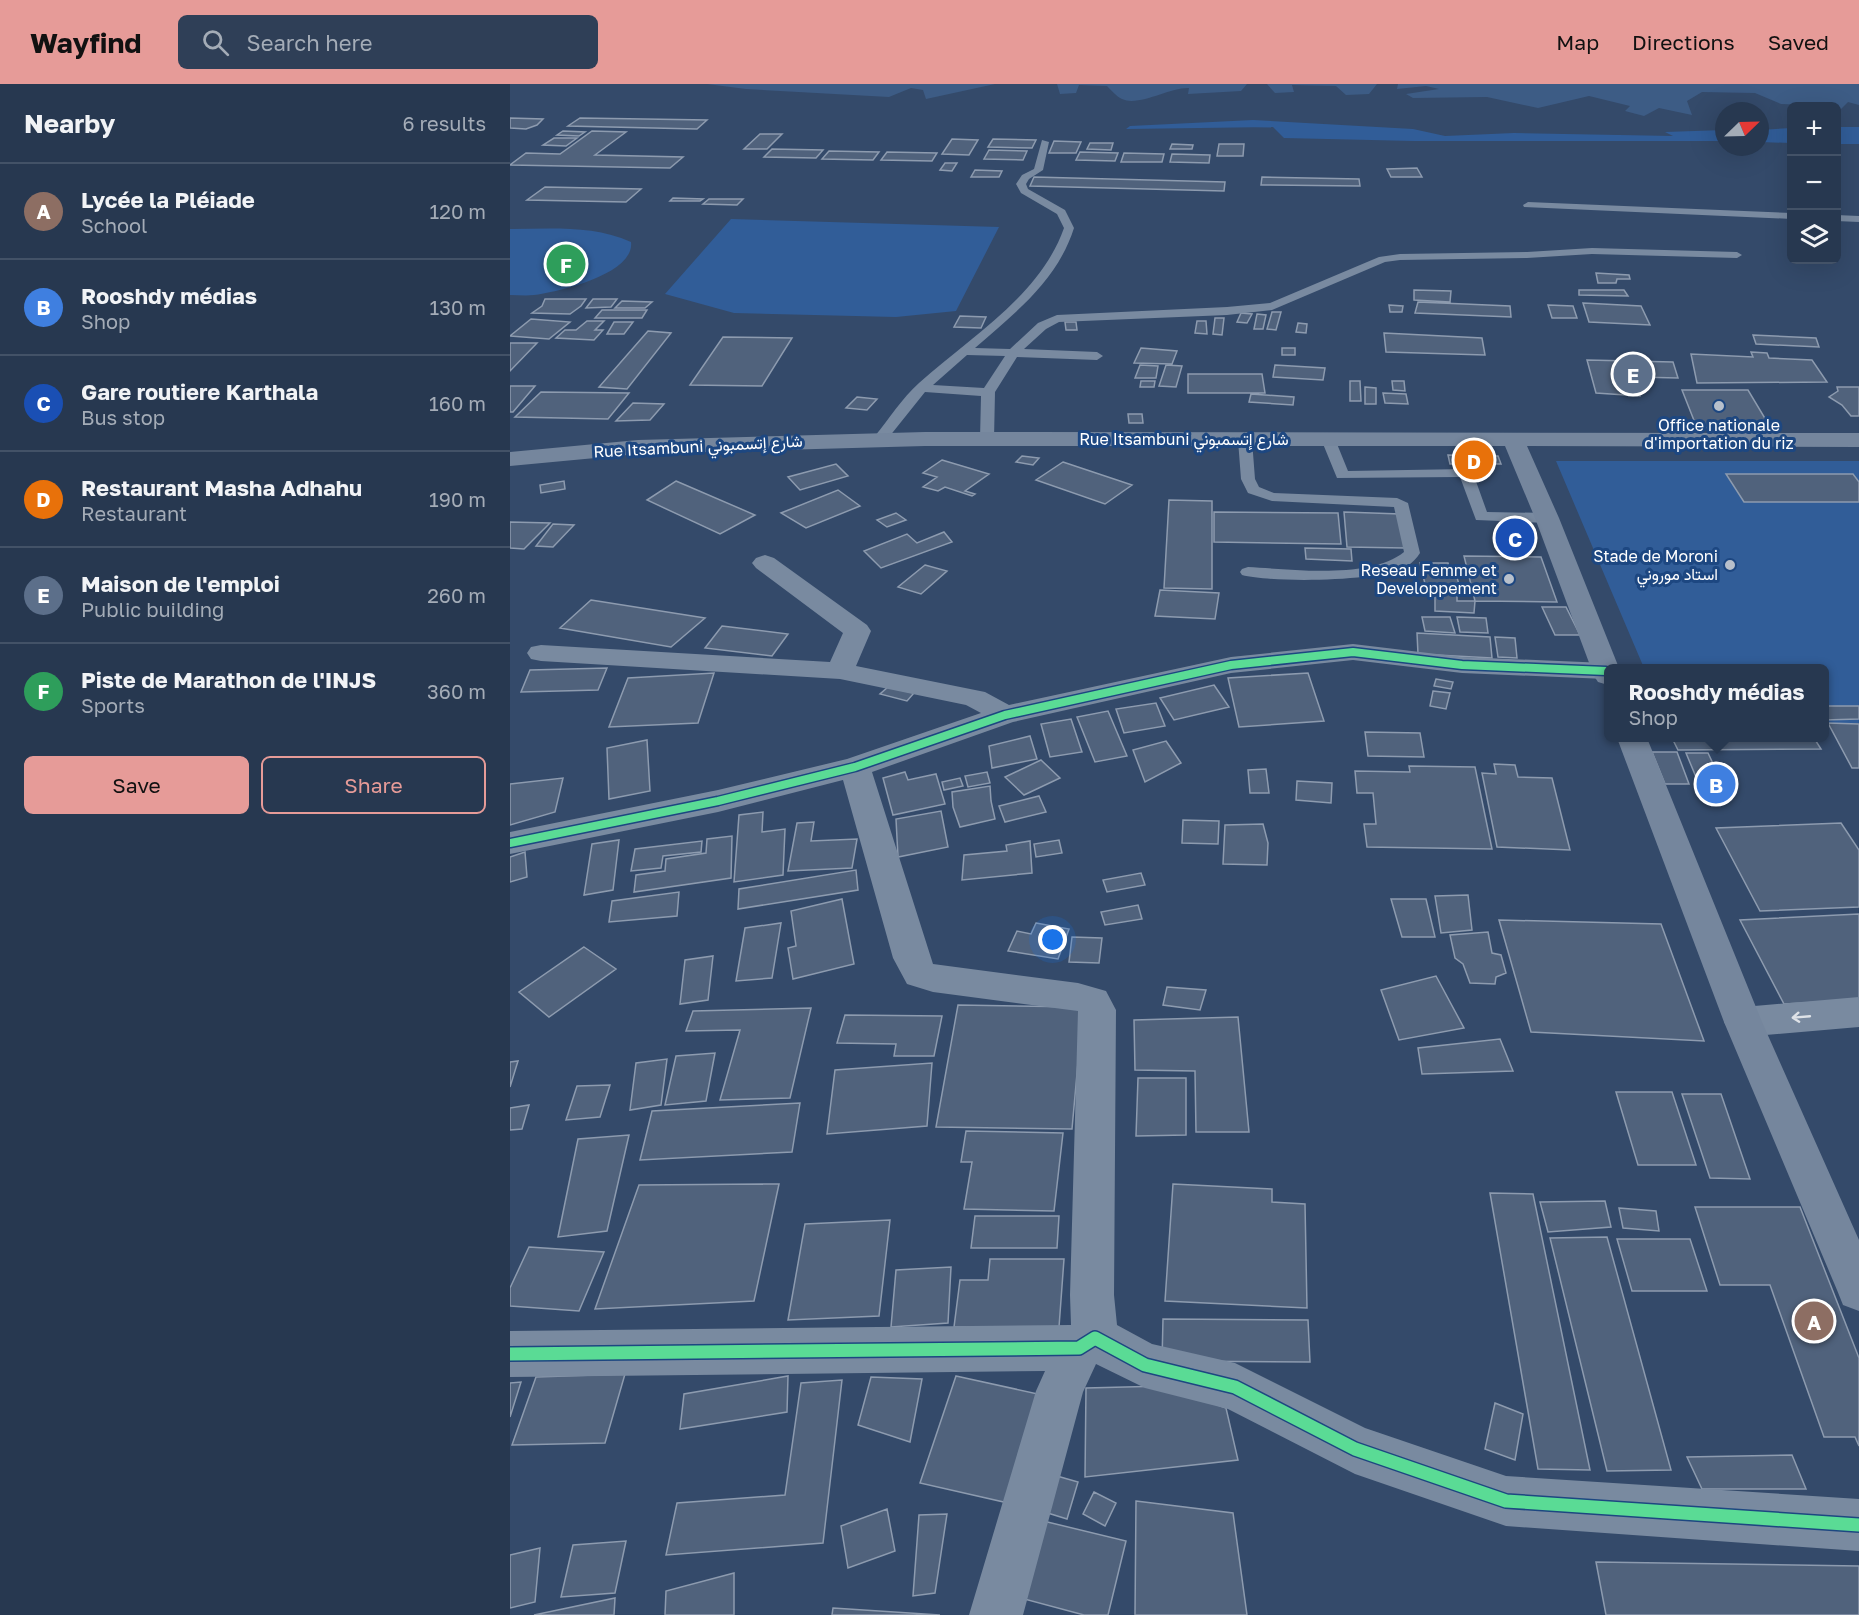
<!DOCTYPE html>
<meta charset="utf-8">
<style>
body{margin:0;font-family:"Golos Text",Vazirmatn,sans-serif;background:#2f3f57;color:#f1f3f6}
.controls{position:absolute;right:18px;top:18px;display:grid;overflow:hidden;border-radius:9px;box-shadow:0 6px 24px #0002}
.controls button{width:54px;height:54px;display:grid;place-items:center;padding:0;border:0;border-bottom:2px solid #435267;background:#273850;color:#f1f3f6;font:30px sans-serif}
.compass{position:absolute;left:1205px;top:18px;width:54px;height:54px;border-radius:50%;background:#273850;box-shadow:0 6px 24px #0002;rotate:67deg}
.you{position:absolute;left:543px;top:856px;width:21px;height:21px;margin:-15px;border:4px solid #fff;border-radius:50%;background:#1a73e8;box-shadow:0 0 0 9px #1a73e833}
.badge{display:grid;place-items:center;width:39px;height:39px;border-radius:50%;background:#e69b98;color:#fff;font-size:20px;font-weight:700}
.pin{position:absolute;translate:-50% -50%;border:3px solid #fff;box-shadow:0 2px 6px #0006}
.popup{position:absolute;left:1094px;top:580px;width:225px;height:78px;box-sizing:border-box;display:grid;place-content:center;border-radius:9px;background:#273850;filter:drop-shadow(0 2px 4px #0005);font-size:20px;white-space:nowrap;color:#a4acb7}
.popup b{font-size:22px;color:#f1f3f6}
.popup::after{content:'';position:absolute;left:50%;top:100%;margin-left:-12px;border:12px solid transparent;border-top-color:#273850}
.list{margin:0;padding:0;list-style:none}
h2{display:flex;justify-content:space-between;align-items:center;height:78px;margin:0;padding:0 24px;font-size:26px}
h2 small{font-size:20px;font-weight:400;color:#a4acb7}
.list li{display:grid;grid-template-columns:39px 1fr auto;gap:18px;align-items:center;box-sizing:border-box;height:96px;padding:0 24px;border-top:2px solid #435267}
.list b{display:block;font-size:22px;white-space:nowrap}
.list p{margin:0;font-size:20px;white-space:nowrap;color:#a4acb7}
.list em{font-size:20px;font-style:normal;color:#a4acb7}
.actions{display:flex;gap:12px;padding:18px 24px}
.actions a{flex:1;padding:14px 0;border:2px solid #e69b98;border-radius:9px;text-align:center;font-size:21px;color:#e69b98}
.actions .main{background:#e69b98;color:#111}
.icon{flex:none;width:33px;height:33px;fill:none;stroke:currentColor;stroke-width:2;stroke-linecap:round;stroke-linejoin:round}
.map{position:relative;flex:none;width:1349px;height:1531px;overflow:hidden}
header{display:flex;align-items:center;gap:36px;box-sizing:border-box;height:84px;padding:0 30px;background:#e69b98;color:#111}
header strong{font-size:28px}
nav{display:flex;gap:33px;margin-inline-start:auto;font-size:21px}
.search{width:420px;height:54px;background:#2f3f57;display:flex;align-items:center;gap:15px;box-sizing:border-box;padding:0 21px;border-radius:9px;color:#a4acb7;font-size:22px}
main{display:flex}
aside{flex:1;background:#273850}
.map>svg:first-child{display:block}
</style>
<header>
<strong>Wayfind</strong>
<div class="search"><svg class="icon" aria-label="search" viewBox="0 0 24 24"><circle cx="10" cy="10" r="6"/><path d="M15 15l6 6"/></svg>Search here</div>
<nav><a>Map</a><a>Directions</a><a>Saved</a></nav>
</header>
<main>
<aside>
<h2>Nearby<small>6 results</small></h2>
<ul class="list">
<li><span class="badge" style="background:#8d6e63">A</span><div><b>Lycée la Pléiade</b><p>School</p></div><em>120 m</em></li>
<li><span class="badge" style="background:#3f7fe0">B</span><div><b>Rooshdy médias</b><p>Shop</p></div><em>130 m</em></li>
<li><span class="badge" style="background:#1a4fb4">C</span><div><b>Gare routiere Karthala</b><p>Bus stop</p></div><em>160 m</em></li>
<li><span class="badge" style="background:#e8710a">D</span><div><b>Restaurant Masha Adhahu</b><p>Restaurant</p></div><em>190 m</em></li>
<li><span class="badge" style="background:#5c6f8a">E</span><div><b>Maison de l'emploi</b><p>Public building</p></div><em>260 m</em></li>
<li><span class="badge" style="background:#2e9e5b">F</span><div><b>Piste de Marathon de l'INJS</b><p>Sports</p></div><em>360 m</em></li>
</ul>
<div class="actions"><a class="main">Save</a><a>Share</a></div>
</aside>
<div class="map">
<svg width="1349" height="1531" viewBox="0 0 1349 1531">
<rect width="100%" height="100%" fill="#344a6a"/>
<path fill="#315d98" d="M743 36 903 45 935 52 1004 49 1163 52 1155 48 1214 46V57H904L774 54 763 43 616 45 620 42Z
M1327 43H1349V60H1327Z
M1281 44V59L1250 58V46Z
M221 135 489 143 446 227 386 233 224 229 155 210Z
M0 145C41 145 83 141 121 158 125 190 48 208 24 211 16 212 8 211 0 211Z
M1046 377H1349V639H1314V584H1134Z"/>
<path fill="#3d5c85" d="M197 0H485L416 15 413 6 401 4 379 13 236 5Z
M547 0H737L731 7 678 10 679 4C660 3 629 23 612 15 607 13 601 6 597 2L569 1 566 9 550 10Z
M757 0H867L859 10 836 11 826 2 782 1 784 8 765 9Z
M888 0H1349V21L1338 18 1331 25H1327L1326 22 1271 20 1245 9 1192 8 1177 17 1182 31 1149 24 1134 32 1115 27 1120 22 1079 12 1028 24 977 13 903 14 896 10 929 5 916 2 887 5Z"/>
<path fill="#50627c" stroke="#8d9baf" stroke-width="1.5" d="M0 34 33 35 27 41 16 45 0 44Z
M70 34 197 36 187 45 58 42Z
M53 47 75 48 69 52 47 51Z
M82 47 116 48 85 71 173 73 160 84 0 81 16 69 50 70Z
M250 50H272L257 65H234Z
M44 54H67L56 62 33 61Z
M442 55 468 56 459 71 432 70Z
M483 55 526 56 522 64 478 63Z
M544 57 571 58 566 69H539Z
M580 59H603L601 66 577 65Z
M662 60 683 61 682 65H660Z
M709 60H734L733 72H707Z
M262 65 313 66 306 74 254 73Z
M479 66 517 67 513 76 474 75Z
M319 67 369 68 363 76 312 75Z
M377 68 427 69 422 77 371 76Z
M570 68 608 69 605 77 566 76Z
M614 69 654 70 652 78H611Z
M662 70 700 71 699 79 660 78Z
M435 79H447L442 87 430 86Z
M907 84 912 93H881L877 85Z
M465 86 492 87 489 93H461Z
M524 93 715 98 714 107 520 102Z
M752 93 849 95 850 102 751 101Z
M35 103 131 105 116 118 17 116Z
M163 114 193 115 190 117H160Z
M199 115H233L227 121 193 120Z
M1086 189 1119 191 1120 195H1107L1106 199H1088Z
M904 206 941 207 940 218 904 216Z
M1069 206H1114L1118 212 1069 211Z
M35 215H76L71 222 60 230 22 229 32 222Z
M83 215H107L101 223 76 224Z
M112 217 142 218 135 224H105Z
M908 218 1000 222 1001 233 905 229Z
M1073 219 1131 222 1140 241 1079 238Z
M879 221 893 222 892 228H880Z
M1038 221 1063 222 1067 234H1042Z
M92 226H137L132 234H85Z
M762 228H771L766 246 757 245Z
M731 229 742 230 737 239 727 238Z
M747 230 756 231 753 245H744Z
M450 232 476 233 471 244 444 243Z
M705 234H714L712 251 703 250Z
M21 235 60 238 39 255 0 252Z
M77 237H94L85 246H93L84 256 46 254 55 246H66Z
M687 237H696L697 250 685 249Z
M104 238H123L114 250H97Z
M555 238H566L567 246H556Z
M788 239 797 240 796 249 786 248Z
M138 247 161 249 117 305 89 303Z
M874 249 972 254 975 271 876 268Z
M1243 251 1306 254 1309 263 1246 260Z
M213 253 282 254 252 302 180 301Z
M0 259H27L0 287Z
M631 264 667 267 662 280 624 279Z
M772 264H785V271H772Z
M1241 268 1257 269 1259 274 1302 276 1317 298 1187 299 1181 270 1243 273Z
M1077 276 1163 278 1168 294 1127 293 1130 312 1086 309Z
M630 281 648 282 646 294H625Z
M656 281 672 282 666 303 649 302Z
M765 281 815 284 813 296 763 293Z
M678 290H752L755 309H678Z
M631 297H645L644 303H630Z
M840 297H850L851 317H840Z
M882 297H894L895 307 883 306Z
M0 302H25L3 328H0Z
M855 303 866 304V320H855Z
M1327 303H1349V332H1341L1332 321 1319 313 1328 307Z
M1172 306H1238L1259 341 1187 344Z
M31 308 119 309 98 335 5 333Z
M873 309 896 310 898 320 875 319Z
M741 310 784 313 783 321 739 318Z
M347 313 367 315 357 326 336 324Z
M123 319 154 320 140 336 106 337Z
M618 330H632L633 339H619Z
M938 371 988 372 991 380H940Z
M512 372 529 374 523 381 506 378Z
M432 376 479 390 455 407 465 410 462 412 435 403 428 407 413 403 427 393 413 389Z
M553 378 622 401 595 420 526 396Z
M326 380 338 392 290 406 278 393Z
M1216 390H1343L1349 398V418H1234Z
M54 397 55 405 31 409 30 401Z
M166 397 245 431 210 450 137 416Z
M328 406 350 422 296 444 271 429Z
M659 416 702 417V505L654 504Z
M704 428 828 429 831 460 704 458Z
M834 428 890 430 895 464 837 463Z
M386 429 396 436 377 443 367 436Z
M0 438 40 439 14 465 0 464Z
M43 440 64 441 43 463 26 462Z
M434 448 442 458 371 484 354 467 397 450 407 459Z
M795 464 841 465 842 477 796 475Z
M954 472 1031 473 1047 518 965 517Z
M910 479H938L941 490H946L950 504H916Z
M415 481 437 487 411 510 388 503Z
M650 506 709 509 705 535 645 532Z
M925 508 947 510V517H965L964 529 925 527Z
M81 516 195 534 161 563 50 544Z
M1032 523H1056L1070 551H1045Z
M912 533H940L945 549 915 547Z
M947 533 976 534 978 549 950 548Z
M212 542 278 550 262 572 195 564Z
M907 549 980 553 982 574 908 570Z
M985 553 1005 554 1007 574 988 573Z
M97 584 88 606 11 608 20 586Z
M204 589 188 639 99 643 118 594Z
M798 589 814 637 729 643 718 594Z
M926 595 943 598 941 605 924 602Z
M704 601 719 623 664 636 650 614Z
M378 603 404 609 397 617 370 610Z
M923 607 940 609 936 625 920 622Z
M646 619 655 642 614 649 606 625Z
M1314 622H1349V635L1314 636Z
M598 627 617 672 585 678 567 633Z
M561 635 572 668 540 673 531 640Z
M1318 639 1349 640V684H1342Z
M855 648 910 649 914 673 858 672Z
M520 652 527 675 482 684 479 662Z
M1162 654H1304L1311 665 1168 666Z
M137 656 140 707 99 715 97 664Z
M656 657 671 679 635 698 623 666Z
M1142 668H1167L1179 700H1155Z
M1176 669H1198L1215 705H1191Z
M531 676 550 694 514 711 495 693Z
M984 680 1005 681 1008 693 1042 694 1060 766 987 763 972 689 986 690Z
M899 682 965 683 982 765 857 763 854 740H866L863 709H847L845 687 900 688Z
M756 685 759 709H740L738 686Z
M395 688 398 696 426 690 435 720 383 731 373 694Z
M477 688 480 699 458 703 455 692Z
M53 694 45 728 0 741V700Z
M450 694 453 702 434 706 432 698Z
M787 697 822 699 821 719 786 716Z
M480 702 481 717 485 735 450 743 443 723 442 708Z
M1192 708H1210L1216 719 1199 720Z
M529 712 536 728 495 738 489 722Z
M431 727 438 763 388 773 386 735Z
M253 728 252 748 275 745 273 791 224 798 229 731Z
M673 736 709 737 708 760 672 759Z
M304 738 301 757 347 755 342 784 278 787 287 739Z
M1331 739 1349 766V823L1250 827 1206 744Z
M753 740 758 759 757 781 713 780 715 741Z
M222 752 221 794 124 808 126 791 155 787 156 775 196 769 197 755Z
M109 756 103 806 74 811 82 760Z
M549 756 552 769 526 773 524 760Z
M192 757 191 768 153 772 151 784 121 787 125 765Z
M520 757 522 789 452 796 454 771 497 767 496 761Z
M15 768 17 793 0 798V773Z
M346 786 348 806 228 825 229 805Z
M631 789 635 801 597 808 593 796Z
M169 808 167 832 99 838 102 817Z
M958 811 962 846 931 849 925 812Z
M332 815 344 880 283 895 278 864 286 862 281 827Z
M881 815H916L925 853H892Z
M628 821 632 835 595 841 591 828Z
M1349 830V916L1274 920 1230 836Z
M989 836 1151 840 1194 957 1021 948Z
M271 839 262 894 226 897 235 844Z
M526 839 559 845 548 875 498 867 507 847 521 850Z
M978 848 982 869 991 871 996 889 986 893 985 900 960 899 953 880 945 874 940 851Z
M562 853 592 854 589 879 559 878Z
M74 863 106 885 39 933 9 908Z
M203 872 198 916 170 920 175 876Z
M926 892 954 944 889 956 871 906Z
M657 903 696 906 690 926 653 921Z
M448 921 573 923 562 1045 426 1043Z
M301 924 280 1014 210 1016 230 946 176 947 183 927Z
M335 931 432 932 424 972H384L386 960 327 959Z
M728 933 739 1048H686L685 987 625 986 624 936Z
M990 955 1003 987 912 990 908 964Z
M205 969 196 1017 155 1021 166 972Z
M157 975 151 1021 120 1026 126 979Z
M8 977 0 1003V978Z
M422 979 417 1042 317 1050 325 986Z
M628 994H676V1051L626 1052Z
M100 1001 90 1033 56 1036 67 1002Z
M1106 1008H1162L1186 1081H1128Z
M1172 1010H1211L1240 1095 1200 1094Z
M290 1019 282 1068 130 1076 142 1027Z
M19 1021 12 1045 0 1046V1024Z
M456 1047 553 1049 544 1127 454 1125 462 1078H451Z
M119 1051 97 1147 48 1153 68 1055Z
M269 1100 244 1217 85 1225 129 1101Z
M663 1100 762 1105V1118L795 1120 797 1224 655 1217Z
M980 1109 1023 1110 1080 1386 1028 1385Z
M1095 1117 1101 1143 1038 1148 1030 1118Z
M1185 1123H1290L1349 1274V1362L1345 1353H1314L1260 1201H1210Z
M1109 1124 1146 1127 1149 1147 1113 1144Z
M465 1132H549L547 1164H461Z
M380 1136 369 1232 278 1236 295 1140Z
M1097 1153 1161 1386 1097 1387 1040 1154Z
M1107 1155H1180L1197 1207H1122Z
M19 1163 94 1168 69 1227 0 1222V1204Z
M480 1175H554L549 1243H444L450 1196H478Z
M441 1183 438 1239 381 1243 386 1186Z
M653 1235 798 1236 800 1278 652 1277Z
M115 1290 95 1359 2 1361 26 1293Z
M278 1292 277 1328 170 1345 174 1310Z
M446 1292 537 1312 507 1421 410 1399Z
M361 1293 412 1295 400 1358 348 1341Z
M332 1296 313 1459 156 1471 167 1419 275 1411 291 1299Z
M11 1298 0 1333V1299Z
M655 1302 716 1324 728 1376 575 1393 576 1304Z
M985 1319 1013 1330 1005 1376 975 1365Z
M1282 1371 1296 1405H1192L1177 1373Z
M540 1390 568 1398 557 1435 528 1426Z
M584 1408 606 1419 595 1442 573 1430Z
M626 1417 723 1429 737 1531H625Z
M377 1425 385 1467 338 1484 331 1442Z
M437 1430 425 1509 403 1512 409 1431Z
M525 1435 616 1457 598 1531H574L503 1512Z
M116 1457 105 1509 51 1513 63 1461Z
M30 1464 25 1518 0 1524V1471Z
M1086 1478 1349 1482V1531H1096Z
M224 1489V1531H155L156 1507Z
M105 1514 104 1531H24Z
M323 1524 430 1531H322Z"/>
<g fill="none" stroke-linecap="round" stroke-linejoin="round">
<path fill="#798aa0" fill-rule="evenodd" d="M532 56 539 58 533 86 519 95 516 100 518 105 555 126 564 144C547 197 506 228 465 264L500 265 528 239 547 231 717 223 760 219 869 173 890 170 1017 168 1082 164 1227 168 1232 171 1227 174 1082 170 1017 174 890 176 875 178 762 226 717 231 549 238 536 245 514 265 587 268 593 272 587 276 507 273 485 308 484 355 482 358 477 359 470 355 471 312 415 308 375 358H365L363 355 365 352C379 335 392 314 409 299 460 253 530 212 554 144L547 130 511 109 506 100 512 91 524 85ZM457 271 495 272 474 304 423 301Z
M1018 118 1282 129V135L1014 123 1013 121Z
M1326 131 1349 132V138L1326 137Z
M818 351 825 355 838 387 956 385 963 389 977 428 1037 429 1045 434 1037 439 966 436 950 393 827 394 811 355Z
M735 352 742 356 745 395 749 403 764 409 887 414 898 419 910 469C907 474 902 479 897 482 870 498 763 499 732 491L730 488 732 485 738 483C780 485 860 496 894 468L884 423 762 417 738 409 731 395 728 356Z"/>
<path fill="#798aa0" fill-rule="evenodd" d="M255 471 264 474 357 541 361 547 346 582 475 608 499 621 721 573 843 560 952 573 1096 579 1106 581 1108 584H1098V595H1096L952 589 843 576 721 589 503 638 362 688 423 880 568 899 596 907 606 926 604 1211 607 1241 642 1260 725 1279 855 1344 996 1392 1349 1415V1467L996 1442 845 1390 718 1325 635 1304 586 1280 573 1308 513 1531H459L526 1307 535 1287 0 1293V1247L561 1241 560 1211 568 927 423 908 397 900 383 874 333 696 208 728 0 770V748L208 706 337 675 471 629 456 621 330 595 31 577 21 575 17 569 21 563 31 561 320 578 333 549 246 484 242 479 246 474Z
M1349 913V943L1233 953 1220 949 1214 938 1220 927 1233 923Z"/>
<path fill="#75869d" fill-rule="evenodd" d="M415 348 1349 349V363L1017 362 1049 434 1109 584H1098V601L1088 598 1084 592 1025 434 995 362H415L128 370 0 382V368L128 356Z
M1107 654H1137L1252 938 1349 1156V1227L1333 1221 1327 1206 1214 938Z"/>
<g stroke="#1d4781" stroke-width="11">
<path id="cycleway-far1" d="M0 759 208 717 345 683 495 631 721 581 843 568 952 581 1096 587"/>
</g>
<g stroke="#1d4781" stroke-width="16">
<path id="cycleway" d="M0 1270 569 1264 585 1254 635 1281 725 1303 845 1365 996 1417 1349 1441"/>
</g>
<use href="#cycleway-far1" stroke="#5adb95" stroke-width="8"/>
<use href="#cycleway" stroke="#5adb95" stroke-width="13"/>
</g>
<defs><path id="oneway-shaft" d="M-6 0H5M1.5-3L5.5 0L1.5 3" fill="none" stroke-width="1.6" stroke-linecap="round" stroke-linejoin="round" transform="scale(1.5)"/></defs>
<use stroke="#dee2e7" href="#oneway-shaft" transform="translate(1291 933) rotate(175)"/>
<g fill="#b8c0cb" stroke="#1d4781" stroke-width="2">
<circle cx="1209" cy="322" r="6"/>
<circle cx="1220" cy="481" r="6"/>
<circle cx="999" cy="495" r="6"/>
</g>
<g text-anchor="middle" stroke-width="6" stroke-linejoin="round" paint-order="stroke">
<g font-size="16" fill="#fff" stroke="#1d4781" text-anchor="end">
<text x="1209" y="347" text-anchor="middle">Office nationale<tspan x="1209" dy="18">d'importation du riz</tspan></text>
<text x="1208" y="478">Stade de Moroni<tspan x="1208" dy="18">استاد موروني</tspan></text>
<text x="987" y="492">Reseau Femme et<tspan x="987" dy="18">Developpement</tspan></text>
</g>
<g font-size="16" fill="#fff" stroke="#1d4781">
<text x="674" y="361">Rue Itsambuni شارع إتسمبوني</text>
<text transform="translate(188 362) rotate(-3)" y="6">Rue Itsambuni شارع إتسمبوني</text>
</g>
</g>
</svg>
<div class="controls">
<button>+</button>
<button>−</button>
<button><svg class="icon" aria-label="layers" viewBox="0 0 24 24"><path d="M12 4l9 5-9 5-9-5zM3 14l9 5 9-5"/></svg></button>
</div>
<svg class="compass" viewBox="-18 -18 36 36"><path d="M0-13l5 13h-10z" fill="#e53935"/><path d="M0 13l5-13h-10z" fill="#a4acb7"/></svg>
<div class="you"></div>
<div class="pin badge" style="left:1304px;top:1237px;background:#8d6e63">A</div>
<div class="pin badge" style="left:1206px;top:700px;background:#3f7fe0">B</div>
<div class="popup"><b>Rooshdy médias</b>Shop</div>
<div class="pin badge" style="left:1005px;top:454px;background:#1a4fb4">C</div>
<div class="pin badge" style="left:964px;top:376px;background:#e8710a">D</div>
<div class="pin badge" style="left:1123px;top:290px;background:#5c6f8a">E</div>
<div class="pin badge" style="left:56px;top:180px;background:#2e9e5b">F</div>
</div>
</main>
